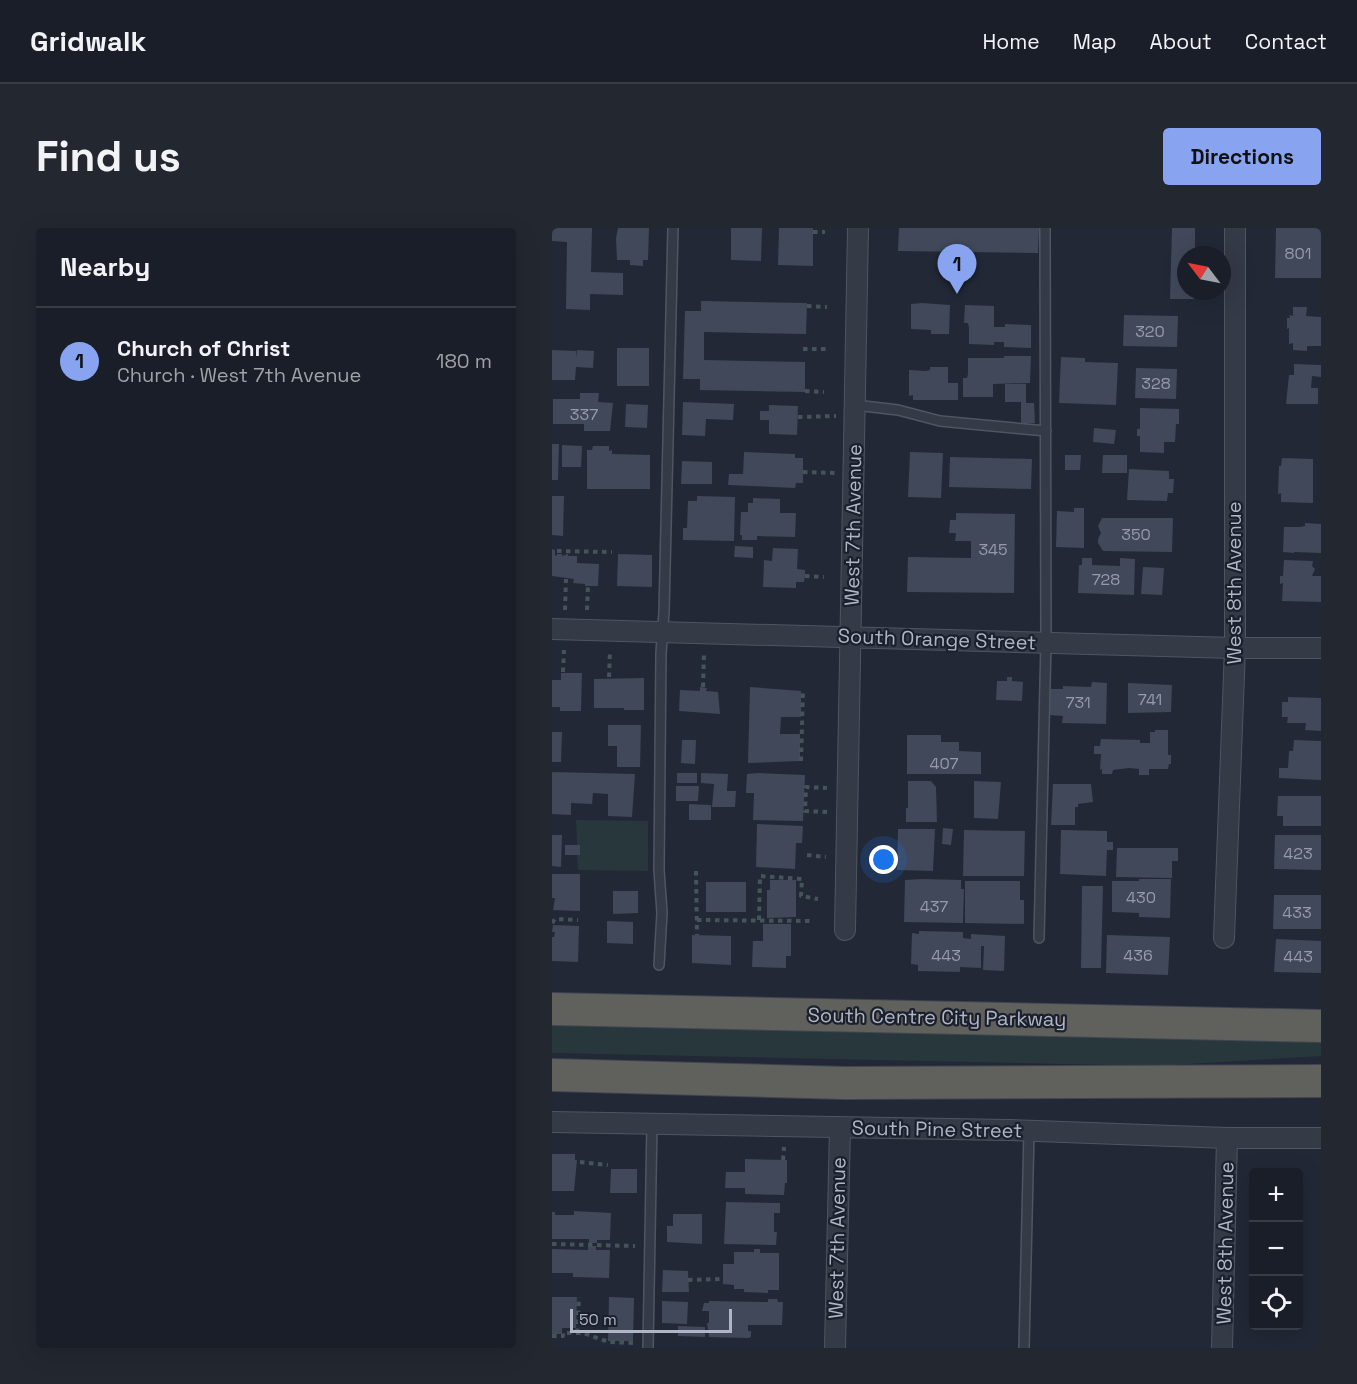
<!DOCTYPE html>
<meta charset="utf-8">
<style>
body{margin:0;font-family:"Space Grotesk",sans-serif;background:#232730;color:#f1f3f6}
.controls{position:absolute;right:18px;bottom:18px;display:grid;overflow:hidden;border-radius:6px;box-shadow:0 6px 24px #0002}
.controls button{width:54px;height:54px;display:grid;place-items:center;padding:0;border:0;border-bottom:2px solid #383c45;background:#1a1e28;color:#f1f3f6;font:30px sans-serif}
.compass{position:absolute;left:625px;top:18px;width:54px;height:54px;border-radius:50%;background:#1a1e28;box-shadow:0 6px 24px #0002;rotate:302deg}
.scale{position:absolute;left:18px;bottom:15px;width:162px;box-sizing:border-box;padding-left:6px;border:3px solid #b0b5c4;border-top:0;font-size:16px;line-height:21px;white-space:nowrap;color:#b0b5c4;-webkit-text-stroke:4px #1b202c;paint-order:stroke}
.you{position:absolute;left:332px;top:632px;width:21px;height:21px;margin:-15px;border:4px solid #fff;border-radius:50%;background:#1a73e8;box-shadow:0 0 0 9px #1a73e833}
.badge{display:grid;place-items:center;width:39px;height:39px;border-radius:50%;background:#88a4f0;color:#111;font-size:20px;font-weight:700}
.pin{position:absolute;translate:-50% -50px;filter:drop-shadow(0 2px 3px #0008)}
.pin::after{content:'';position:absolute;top:32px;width:21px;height:18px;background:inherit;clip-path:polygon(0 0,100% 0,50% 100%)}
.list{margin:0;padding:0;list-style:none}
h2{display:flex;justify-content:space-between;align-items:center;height:78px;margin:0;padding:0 24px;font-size:26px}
h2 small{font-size:20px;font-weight:400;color:#9fa2a8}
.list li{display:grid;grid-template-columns:39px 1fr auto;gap:18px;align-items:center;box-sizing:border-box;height:108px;padding:0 24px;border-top:2px solid #383c45}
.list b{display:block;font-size:22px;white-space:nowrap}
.list p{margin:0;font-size:20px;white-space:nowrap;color:#9fa2a8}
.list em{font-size:20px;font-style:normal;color:#9fa2a8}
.icon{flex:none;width:33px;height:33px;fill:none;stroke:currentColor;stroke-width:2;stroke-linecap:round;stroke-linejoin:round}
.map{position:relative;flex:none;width:769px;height:1120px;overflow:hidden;border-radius:6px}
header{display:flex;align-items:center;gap:36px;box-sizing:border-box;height:84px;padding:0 30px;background:#1a1e28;border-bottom:2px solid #383c45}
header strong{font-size:28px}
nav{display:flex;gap:33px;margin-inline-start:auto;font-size:21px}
.intro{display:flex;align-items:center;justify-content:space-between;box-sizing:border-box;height:144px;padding:0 36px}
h1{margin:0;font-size:42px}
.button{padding:15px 27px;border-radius:6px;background:#88a4f0;color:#111;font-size:21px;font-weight:700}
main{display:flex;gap:36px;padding:0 36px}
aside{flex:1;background:#1a1e28;border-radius:6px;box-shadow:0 6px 24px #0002}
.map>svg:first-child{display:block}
</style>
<header>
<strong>Gridwalk</strong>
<nav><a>Home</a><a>Map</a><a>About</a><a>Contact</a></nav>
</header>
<div class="intro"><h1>Find us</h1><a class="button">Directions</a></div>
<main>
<aside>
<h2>Nearby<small></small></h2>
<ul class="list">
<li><span class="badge">1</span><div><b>Church of Christ</b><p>Church · West 7th Avenue</p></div><em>180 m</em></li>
</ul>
</aside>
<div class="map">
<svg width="769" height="1120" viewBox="0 0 769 1120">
<rect width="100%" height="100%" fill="#222836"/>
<path fill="#27373b" d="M24 592 96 593V643L26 642 25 627H28V617H25Z
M0 791 769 808V828L603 838 0 825Z"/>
<path fill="#404859" d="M0 0H40L39 44 71 45V67L38 66V82L14 81 15 14 0 13Z
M66 0H97L96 32H91V38L78 37V32H65L64 10Z
M179 0H210L209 33 179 32Z
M227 0H261V38L226 37Z
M347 0H487L486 25 346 23Z
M620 0H643V27H634V63H642V71H618Z
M724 0H769V50H723Z
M149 73 255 75 254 106 152 104V132L253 134V164L148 162V151H131L133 83H149Z
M370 75 398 77 397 106H379V102L359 101V76Z
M413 77 442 78V99H453V96L479 97V120L452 119V114H442V117L417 116V100L416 95H412Z
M741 79H755L754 88 769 89V118H755V123L741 122V115L737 116V100L735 101V90H738L737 87 741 88Z
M572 87 626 88 625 119 571 118Z
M65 120H97V158H65Z
M0 122 24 123V129L25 122 42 123 41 140 24 139 23 152H0Z
M452 128H479L478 155 441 156V169H411V150H415L416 146V130H452Z
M509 129 533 130V134L566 135 564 177 507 175Z
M742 136 769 137V149L760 148 759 160H766V176H734L737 147H742Z
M378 139H396V155H406V172H361V167L357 168V142L374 143 378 142Z
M584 140 625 141 624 171 583 170Z
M453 156H474V175H482L483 195 469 196V174H453Z
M28 165H47L46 174 61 175 58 203H32V196H1V171H28Z
M131 174 182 176 181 192 154 191 153 208 130 207Z
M74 176 96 177 95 200 73 199Z
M217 177 246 178 245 207 217 206V192H208V183H217Z
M588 180 627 181V196H624L623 214H612V225L588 224V208H585V201H588Z
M542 200 564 202 562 216 541 214Z
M0 216H7L6 252H0Z
M10 217 30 218 29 239H10Z
M41 218H57V223L60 222V226L98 227V261H35V222H40Z
M192 224 243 226V230H251V255H244L243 260 176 257 177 246H191Z
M358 224 391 225 389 270 356 269Z
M513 227H529L528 242H513Z
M551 227H575V245H550Z
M398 229 480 231 479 261 397 259Z
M730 230 761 231V275L729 274V265L726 266 727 238H729Z
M130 233 160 234V256H129Z
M577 241 617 243V251H622L621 265H616L615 273 575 272Z
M0 268H12L11 308 0 307Z
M145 268 183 269 182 313 131 312V300H135L136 273H145Z
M201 270 228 271V285H244L243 309 205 308V312H190V307H188L189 284H196V275H201Z
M522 280H532V320L504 319 505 283 522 284Z
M404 285 463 286 462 365 355 364 356 329 419 330V313H403L404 305H397L398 292H404Z
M550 290H621L620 324 551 323 546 315V311L549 305 546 298Z
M753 295 769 296V325L742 324V325L731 324 732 299H748L753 298Z
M183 318 201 319V330L182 329Z
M221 320 246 321 245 341 253 342V348L252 354H244V360L211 359 212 332 220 333Z
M0 321 3 322V328L6 326H10V328L16 326V328H25V335L47 336 46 358H33V356L21 355 22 351 0 348Z
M66 326 100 327V359L65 358Z
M530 330H540V337L568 338V330L583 331 582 367 526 365 527 337H530Z
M732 332 761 333 760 338 763 341 760 348H769V374L730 373 731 355 728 356V348H731Z
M591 339 612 340 610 367 589 366Z
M9 445H30L29 483H8V479H0V452H9Z
M455 449H460V453L471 454 470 473 444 472 445 453H455Z
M92 450V482H72V480H42V451Z
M540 454 555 455 554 496 510 495 511 488 497 487 498 461H511V458L539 459Z
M576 455 620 457 619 484 576 485Z
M148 459 155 460 154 463 166 464 168 486 127 483 128 462 148 463Z
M198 459 249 463V489H229L228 506H248V533L196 535Z
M736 469 769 470V503L753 502 754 495H735L736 489H730V474H736Z
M56 497H89L88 539H65V518H56Z
M603 502H616V527H619V536H617L616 541H597V547H587V541L577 540 561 542 560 546H550V541L548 542 549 526H542V518H548L549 511 588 512V515H598V504H603Z
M0 504H10L9 534H0Z
M355 507H389V514H407V523L429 524V546H355Z
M130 512H144L143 536 129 535Z
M742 512 769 513V552L727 550V540H736L737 523H741Z
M0 544 83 546 80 589 56 588V566L41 565 40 576 19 575V587L0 586Z
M125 545H145V555H125Z
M149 545 176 546 175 563H184L183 579H160L162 556 149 555Z
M206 545 253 547 251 593 201 592 202 565H194L195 546Z
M356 553H379L384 559 385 594H354V580H356Z
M422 553 449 554 446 591 422 590Z
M501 556H539L541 574 526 576V579H523V597H499Z
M124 558H147L146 573H124Z
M726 568H769V598H731V588H725Z
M137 576 159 577V592H137Z
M205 596 251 598 250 615H244L243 641 204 639Z
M391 600 401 601 399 617 390 616Z
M346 601H383L381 643 345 642Z
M412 602 473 603 472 648H411Z
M509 602 555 603V614H561V622H555L554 648 508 646Z
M0 607H10L9 639 0 638Z
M723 607H769V642L722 641Z
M13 617H28V627H13Z
M565 620H626V633H620V650L564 649Z
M0 646H28V683L1 682 3 670H0Z
M370 651 409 652V661H412L411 695 352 694 353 652Z
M587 651H619L618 690 587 689V685L560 684V653H587Z
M218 652H244V689L215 690V662H218Z
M413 653H468V672H472V696L413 695Z
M154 654H194V684H154Z
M530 658H551L549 740H529Z
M61 663H86V685L61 686Z
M722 667H769V701H721Z
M55 693 81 694V716L55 715Z
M211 696H239V728H234V740L200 739 201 713H211Z
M1 697 27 698 26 734 0 733V709H2L3 704H0Z
M367 703 411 704V710L419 711V706L453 708 452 743 431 742 432 718H429V740L408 739V744L366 743V737L359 736 360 705 367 706Z
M140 707 179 708V737L140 735Z
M555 707 618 709 616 747 554 745Z
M724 711 769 713V745L722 744Z
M0 926H23V932H25L22 963H0Z
M193 931 235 932V955H233L232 967 193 966V960H173L174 944H193Z
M59 941H85V965H58Z
M174 974 228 975V985H222V1004H225L224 1017 172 1016Z
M22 983 59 985 58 1012H45V1015H37V1011H0V984H3V987H22Z
M121 986H150V1016L115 1014V998H121Z
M36 1018H44V1022H58L57 1050 21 1049V1045H0V1021L36 1022Z
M202 1021H208V1025H227V1062H216V1065L192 1064V1061H182V1057L171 1056V1036H182V1024H202Z
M111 1042 136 1043 137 1064H110Z
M0 1069H25L24 1100H10V1106H0Z
M57 1069 82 1070 81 1113H56Z
M216 1071H225L226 1074H231L230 1097H196V1103H199V1109L196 1110 157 1109 155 1095H157V1083H150L152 1075H157V1073L216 1074Z
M110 1073 136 1074 135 1096 110 1095Z
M126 1098 153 1099V1109L126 1108Z"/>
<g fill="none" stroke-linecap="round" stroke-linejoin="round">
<g stroke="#505562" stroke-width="12">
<path id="service" d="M303 177 346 182 388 193 494 203
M487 710 494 414 493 0
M107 737 110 685 107 642 109 425 112 384 121 0
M96 1120 100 896
M472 1120 477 903"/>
</g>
<g stroke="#505562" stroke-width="22">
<path id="minor" d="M0 401 683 420H769
M293 702 306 0
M672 710 683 420V0
M0 894 456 902 675 910H769
M283 1120 288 900
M670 1120 675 910"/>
</g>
<g stroke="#404552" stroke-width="34">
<path id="trunk" d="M0 781 769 798
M0 847 293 855 769 853"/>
</g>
<path stroke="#455459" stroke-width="4" stroke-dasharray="4.5 4.5" stroke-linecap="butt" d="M261 4H273
M255 78 275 79
M251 121H274
M253 163 272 164
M246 189 284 188
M251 244 283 245
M5 323 60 324
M253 348 272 349
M13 382 14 351
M35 382 36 358
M11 444 12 422
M57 449 58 423
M151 459 152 425
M249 533 251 463
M275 584 253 583 254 559 275 560
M255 627 274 629
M144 643 145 707
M145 692 260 693
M207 692 208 648 250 651 249 668 266 671
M0 695 3 691 26 692
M231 932 232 919
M28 934 56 937
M0 1016 83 1018
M136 1052 170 1051
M25 1105 27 1069
M0 1108H11V1105H31L57 1114 82 1115"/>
<use href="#service" stroke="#353a47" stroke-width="9"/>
<use href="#minor" stroke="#353a47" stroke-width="20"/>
<use href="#trunk" stroke="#60605d" stroke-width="32"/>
</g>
<g text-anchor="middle" stroke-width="4.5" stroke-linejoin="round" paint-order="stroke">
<g font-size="16" fill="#949aa9">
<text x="746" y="31">801</text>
<text x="598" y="109">320</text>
<text x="604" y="161">328</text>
<text x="32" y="192">337</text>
<text x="584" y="312">350</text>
<text x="441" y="327">345</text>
<text x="554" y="357">728</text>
<text x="598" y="477">741</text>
<text x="526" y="480">731</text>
<text x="392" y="541">407</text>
<text x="746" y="631">423</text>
<text x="589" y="675">430</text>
<text x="382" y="684">437</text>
<text x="745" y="690">433</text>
<text x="394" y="733">443</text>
<text x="586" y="733">436</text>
<text x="746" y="734">443</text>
</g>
<g font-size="20" fill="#b0b5c4" stroke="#1b202c">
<text transform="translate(301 297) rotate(-89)" y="7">West 7th Avenue</text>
<text transform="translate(682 355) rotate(-90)" y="7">West 8th Avenue</text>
<text transform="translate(385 411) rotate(2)" y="7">South Orange Street</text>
<text transform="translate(385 789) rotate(1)" y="7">South Centre City Parkway</text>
<text transform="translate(385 901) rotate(1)" y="7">South Pine Street</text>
<text transform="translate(285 1010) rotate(-89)" y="7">West 7th Avenue</text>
<text transform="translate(673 1015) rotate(-89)" y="7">West 8th Avenue</text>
</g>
</g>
</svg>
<div class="controls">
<button>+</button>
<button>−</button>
<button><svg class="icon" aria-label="locate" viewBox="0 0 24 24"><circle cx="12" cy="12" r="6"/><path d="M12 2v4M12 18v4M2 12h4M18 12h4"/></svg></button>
</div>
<svg class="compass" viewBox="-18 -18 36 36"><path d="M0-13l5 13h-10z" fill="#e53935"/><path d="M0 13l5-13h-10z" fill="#9fa2a8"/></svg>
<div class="scale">50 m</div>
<div class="you"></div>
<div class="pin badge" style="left:405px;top:66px">1</div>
</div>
</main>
